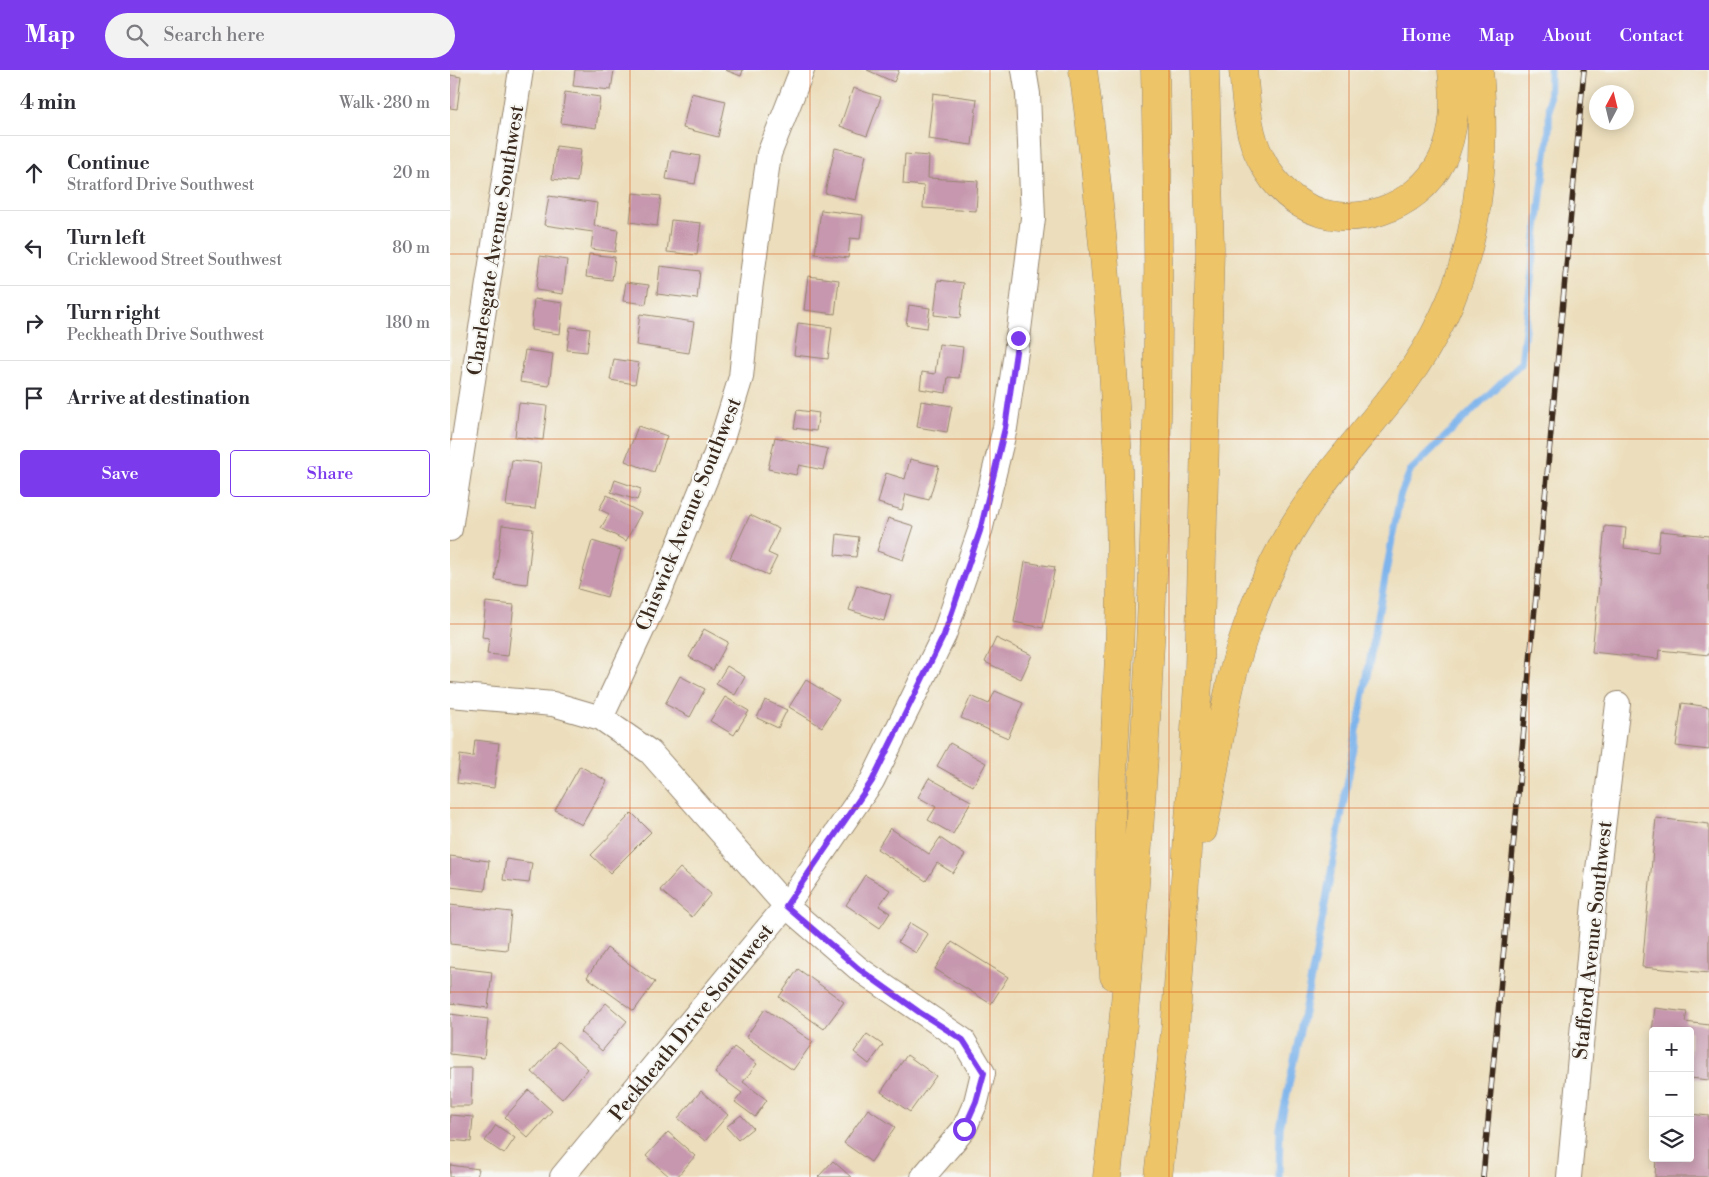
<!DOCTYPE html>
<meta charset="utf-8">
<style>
body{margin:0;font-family:"Libre Bodoni",serif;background:#f2f2f3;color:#2b2b33}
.controls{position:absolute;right:15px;bottom:15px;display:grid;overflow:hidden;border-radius:5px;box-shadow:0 2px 12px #0003}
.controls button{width:45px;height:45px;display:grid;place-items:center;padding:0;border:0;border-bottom:1px solid #e1e1e2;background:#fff;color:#2b2b33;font:25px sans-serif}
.compass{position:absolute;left:1139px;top:15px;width:45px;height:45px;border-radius:50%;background:#fff;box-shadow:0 2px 12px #0003;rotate:7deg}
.stop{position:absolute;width:15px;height:15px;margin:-11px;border:4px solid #7c3aed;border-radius:50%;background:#fff}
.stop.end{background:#7c3aed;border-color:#fff;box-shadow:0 1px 5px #0008}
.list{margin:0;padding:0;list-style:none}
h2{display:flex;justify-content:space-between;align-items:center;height:65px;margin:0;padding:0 20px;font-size:21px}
h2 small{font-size:16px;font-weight:400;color:#7c7c81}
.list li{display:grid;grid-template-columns:32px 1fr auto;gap:15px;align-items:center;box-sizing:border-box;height:75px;padding:0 20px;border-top:1px solid #e1e1e2}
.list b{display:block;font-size:19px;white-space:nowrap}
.list p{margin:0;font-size:16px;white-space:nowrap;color:#7c7c81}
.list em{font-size:16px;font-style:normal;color:#7c7c81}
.actions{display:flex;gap:10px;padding:15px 20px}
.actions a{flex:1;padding:11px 0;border:1px solid #7c3aed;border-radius:5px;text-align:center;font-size:18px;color:#7c3aed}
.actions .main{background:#7c3aed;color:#fff}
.icon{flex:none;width:28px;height:28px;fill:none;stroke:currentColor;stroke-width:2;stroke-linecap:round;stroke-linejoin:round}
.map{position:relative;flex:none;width:1259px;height:1107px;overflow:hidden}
header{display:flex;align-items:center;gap:30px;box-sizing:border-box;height:70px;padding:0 25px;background:#7c3aed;color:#fff}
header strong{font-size:24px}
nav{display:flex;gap:28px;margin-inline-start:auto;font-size:18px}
.search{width:350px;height:45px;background:#f2f2f3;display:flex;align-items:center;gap:12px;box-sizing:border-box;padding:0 18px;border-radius:28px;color:#7c7c81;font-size:19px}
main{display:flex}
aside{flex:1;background:#fff}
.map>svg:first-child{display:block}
</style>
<header>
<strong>Map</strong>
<div class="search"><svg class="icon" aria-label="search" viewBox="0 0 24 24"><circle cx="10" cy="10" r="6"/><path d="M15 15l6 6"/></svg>Search here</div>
<nav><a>Home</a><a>Map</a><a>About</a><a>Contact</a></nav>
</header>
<main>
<aside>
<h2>4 min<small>Walk · 280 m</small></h2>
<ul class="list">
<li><svg class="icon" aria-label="ahead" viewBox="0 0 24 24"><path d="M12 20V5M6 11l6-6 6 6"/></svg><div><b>Continue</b><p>Stratford Drive Southwest</p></div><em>20 m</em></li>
<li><svg class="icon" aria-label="left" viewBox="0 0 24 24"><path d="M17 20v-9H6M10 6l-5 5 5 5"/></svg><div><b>Turn left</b><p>Cricklewood Street Southwest</p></div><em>80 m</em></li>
<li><svg class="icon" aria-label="right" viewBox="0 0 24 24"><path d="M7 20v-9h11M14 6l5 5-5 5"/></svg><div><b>Turn right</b><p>Peckheath Drive Southwest</p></div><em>180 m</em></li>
<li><svg class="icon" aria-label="arrive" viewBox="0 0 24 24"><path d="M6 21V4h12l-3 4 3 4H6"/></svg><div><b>Arrive at destination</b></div></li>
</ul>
<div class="actions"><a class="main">Save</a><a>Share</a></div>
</aside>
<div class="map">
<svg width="1259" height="1107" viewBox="0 0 1259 1107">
<rect width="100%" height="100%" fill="#f6f6f2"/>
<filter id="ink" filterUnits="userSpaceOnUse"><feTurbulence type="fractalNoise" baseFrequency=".02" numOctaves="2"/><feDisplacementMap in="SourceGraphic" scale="10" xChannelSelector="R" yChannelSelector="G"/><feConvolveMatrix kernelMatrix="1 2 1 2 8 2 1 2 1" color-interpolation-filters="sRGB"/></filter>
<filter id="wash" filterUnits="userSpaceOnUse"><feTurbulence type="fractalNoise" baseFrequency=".0096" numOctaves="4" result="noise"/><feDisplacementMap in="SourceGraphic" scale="20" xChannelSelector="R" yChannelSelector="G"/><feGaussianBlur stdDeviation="1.12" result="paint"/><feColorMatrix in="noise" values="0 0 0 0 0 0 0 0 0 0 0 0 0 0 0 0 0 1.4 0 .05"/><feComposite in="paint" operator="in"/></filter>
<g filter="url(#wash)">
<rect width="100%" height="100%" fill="#ecdebc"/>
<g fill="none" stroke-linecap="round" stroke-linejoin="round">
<path stroke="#7db4ec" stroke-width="7" d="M829 1107 830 1058 866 884 950 426 960 401 1071 293 1099 59 1100 0"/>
</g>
<g id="blocks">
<path fill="#c697ae" d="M125 0H164L161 20 123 16Z
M275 0H293L291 6Z
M417 0H449L444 12Z
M0 5 11 7 7 39 0 38Z
M403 18 431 27 417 66 390 56Z
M115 22 150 27 146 58 111 53Z
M241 23 276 31 268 67 233 58Z
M483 23 527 29 522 75 478 69Z
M106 76 131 79 127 112 102 109Z
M385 78 416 85 406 130 375 123Z
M221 81 250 86 245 114 216 109Z
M455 84 479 86 478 108 528 111 526 141 473 138 474 116 453 114Z
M183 123 211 126 207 156 180 152Z
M99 126 147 133 144 156 168 160 165 182 141 179 143 162 94 155Z
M371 140 413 145 410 169 400 168 398 188 365 184Z
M221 150 251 153 247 185 217 182Z
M139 184 165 187 162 210 136 207Z
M90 186 117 190 113 224 86 220Z
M210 196 250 201 247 229 207 224Z
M358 206 389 210 385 244 354 240Z
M488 210 514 213 510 248 484 245Z
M176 212 199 215 196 234 173 231Z
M84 229 113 233 110 264 81 260Z
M459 235 480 238 477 258 456 255Z
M190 244 244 252 239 283 186 275Z
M348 253 382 257 378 289 344 285Z
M120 257 140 259 137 282 117 280Z
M489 274 513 277 509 308 498 307 496 323 470 319 472 302 485 304Z
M75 280 103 284 99 316 70 312Z
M164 289 189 293 185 314 160 310Z
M471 331 502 336 497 362 467 357Z
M69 333 97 336 93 370 65 367Z
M347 340 369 343 366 361 344 358Z
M188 356 217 366 204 402 175 391Z
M325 367 378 379 373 400 349 395 346 405 318 399Z
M460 389 489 396 479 430 456 424 452 440 428 433 436 403 455 409Z
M62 390 91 393 85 439 56 436Z
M165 410 191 419 187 430 161 422Z
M157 425 191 443 176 471 151 458 159 444 149 439Z
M300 445 329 459 318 483 327 487 318 505 280 488Z
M438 448 464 456 453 490 427 481Z
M52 455 83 459 77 514 45 510Z
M1155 456 1176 458 1174 478 1208 482 1210 461 1259 466V585L1209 580 1208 589 1142 582Z
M387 464 409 467 406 487 385 485Z
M142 471 171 480 157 527 128 519Z
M575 492 605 497 593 558 564 552Z
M407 515 441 525 434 551 399 540Z
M36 532 64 535 58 586 37 584 39 568 32 567Z
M254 559 278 572 263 600 239 587Z
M546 568 582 585 571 609 535 592Z
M277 596 295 607 285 625 266 614Z
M230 606 255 619 240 647 215 634Z
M356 610 389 630 372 657 339 637Z
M545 621 573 633 558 668 511 648 521 626 539 634Z
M275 627 299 641 284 665 260 651Z
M315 630 337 640 328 658 307 648Z
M1232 633 1259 637V680L1226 676Z
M25 670 49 673 44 718 7 713 10 685 23 687Z
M500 673 536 693 523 716 487 696Z
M130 696 157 711 132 755 105 740Z
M479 708 521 731 503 764 478 750 486 737 468 727Z
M182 743 201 762 160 803 141 785Z
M1206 748 1259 754V903L1192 897Z
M440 758 479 784 490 768 515 785 503 803 487 793 476 811 427 779Z
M0 786 39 791 35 821 0 817Z
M56 789 82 793 79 813 53 810Z
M230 798 261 824 242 847 210 820Z
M415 805 440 820 429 836 440 843 430 858 396 835Z
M0 835 61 842 57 880 0 874Z
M460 853 478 864 466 883 448 872Z
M502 872 558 907 541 934 485 899Z
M157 878 205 912 184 941 137 907Z
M0 897 42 902 38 938 0 933Z
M348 899 394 932 374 959 329 927Z
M156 933 177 951 152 981 130 962Z
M1205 938 1237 942 1235 952 1259 955V1010L1240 1008V961H1202Z
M315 939 363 972 343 1000 296 967Z
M0 944 38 949 34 988 0 984Z
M417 964 433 975 419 994 404 982Z
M108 972 138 999 112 1029 82 1002Z
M284 977 307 994 293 1012 317 1030 305 1047 285 1032 292 1023 265 1003Z
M457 985 486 1006 460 1042 431 1022Z
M0 998H22L21 1036H0Z
M79 1020 102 1041 78 1068 55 1047Z
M251 1021 278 1045 255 1071 228 1048Z
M418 1039 445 1057 421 1092 394 1073Z
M1240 1044 1259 1046V1107H1205L1206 1088H1240Z
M0 1045 23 1047 21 1072 0 1070Z
M291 1045 303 1058 288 1070 276 1057Z
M46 1055 65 1068 54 1084 35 1071Z
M218 1062 245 1086 227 1107H220L196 1086Z
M383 1091 401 1107H368Z
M0 1095 29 1099 27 1107H0Z"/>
</g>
</g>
<g filter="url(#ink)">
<use href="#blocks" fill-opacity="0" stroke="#94846d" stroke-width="1"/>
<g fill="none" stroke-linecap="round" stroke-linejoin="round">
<g stroke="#94846d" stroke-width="26">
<path id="street" d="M0 459 71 0
M0 625 103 634 151 648 200 682 336 836 409 899 513 970 533 1003 526 1032 514 1059 473 1107
M151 648 207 528 272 369 291 307 300 220 319 84 352 0
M112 1107 336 836 422 711 494 565 530 461 555 358 568 268 583 148 578 24 574 0
M1119 1107 1144 833 1168 634"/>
</g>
<g stroke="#94846d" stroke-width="29">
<path id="highway" d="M633 0C655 163 668 327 671 491 672 596 660 701 660 806 660 839 662 873 664 906
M793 0C796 29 797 63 811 89 820 107 834 124 851 134 899 163 968 139 992 90 1006 62 1005 30 1002 0
M753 760C766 696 774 622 796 560 806 530 819 501 834 473 866 413 913 366 954 312 1024 218 1039 115 1029 0
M657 1107C699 740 716 370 705 0
M708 1107 725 962 749 599 760 179 755 0"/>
</g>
<use href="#street" stroke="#fff" stroke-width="24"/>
<use href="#highway" stroke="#eec469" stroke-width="28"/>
<g stroke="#3b2a1e" stroke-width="5.5">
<path id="rail" d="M1033 1107 1134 0"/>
</g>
<use href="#rail" stroke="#f6f6f2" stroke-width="4" stroke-dasharray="11" stroke-linecap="butt"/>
</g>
</g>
<g fill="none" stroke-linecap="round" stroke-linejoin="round" filter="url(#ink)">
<path stroke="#7c3aed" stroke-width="6" d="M514 1059 526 1032 534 1003 513 970 469 942 409 899 336 836 422 711 494 565 530 461 555 358 568 268"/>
</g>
<path fill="none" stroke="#d7540e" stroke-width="1" stroke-opacity="0.55" d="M180 0V1107M360 0V1107M540 0V1107M719 0V1107M899 0V1107M1079 0V1107M0 184H1259M0 369H1259M0 554H1259M0 738H1259M0 922H1259"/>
<g text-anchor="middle" stroke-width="4" stroke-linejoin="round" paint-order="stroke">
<g font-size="20" fill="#3b2a1e" stroke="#f6f6f2">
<text transform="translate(45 170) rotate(-81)" y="7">Charlesgate Avenue Southwest</text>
<text transform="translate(238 444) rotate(-68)" y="7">Chiswick Avenue Southwest</text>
<text transform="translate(1142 870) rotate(-84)" y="7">Stafford Avenue Southwest</text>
<text transform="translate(241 952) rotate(-51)" y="7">Peckheath Drive Southwest</text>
</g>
</g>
</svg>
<div class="controls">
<button>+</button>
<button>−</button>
<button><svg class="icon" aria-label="layers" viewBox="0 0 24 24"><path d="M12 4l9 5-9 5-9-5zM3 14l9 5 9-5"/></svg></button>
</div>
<svg class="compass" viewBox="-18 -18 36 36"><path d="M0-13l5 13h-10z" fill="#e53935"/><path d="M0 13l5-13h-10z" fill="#7c7c81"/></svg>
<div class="stop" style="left:514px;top:1059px"></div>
<div class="stop end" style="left:568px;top:268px"></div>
</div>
</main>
